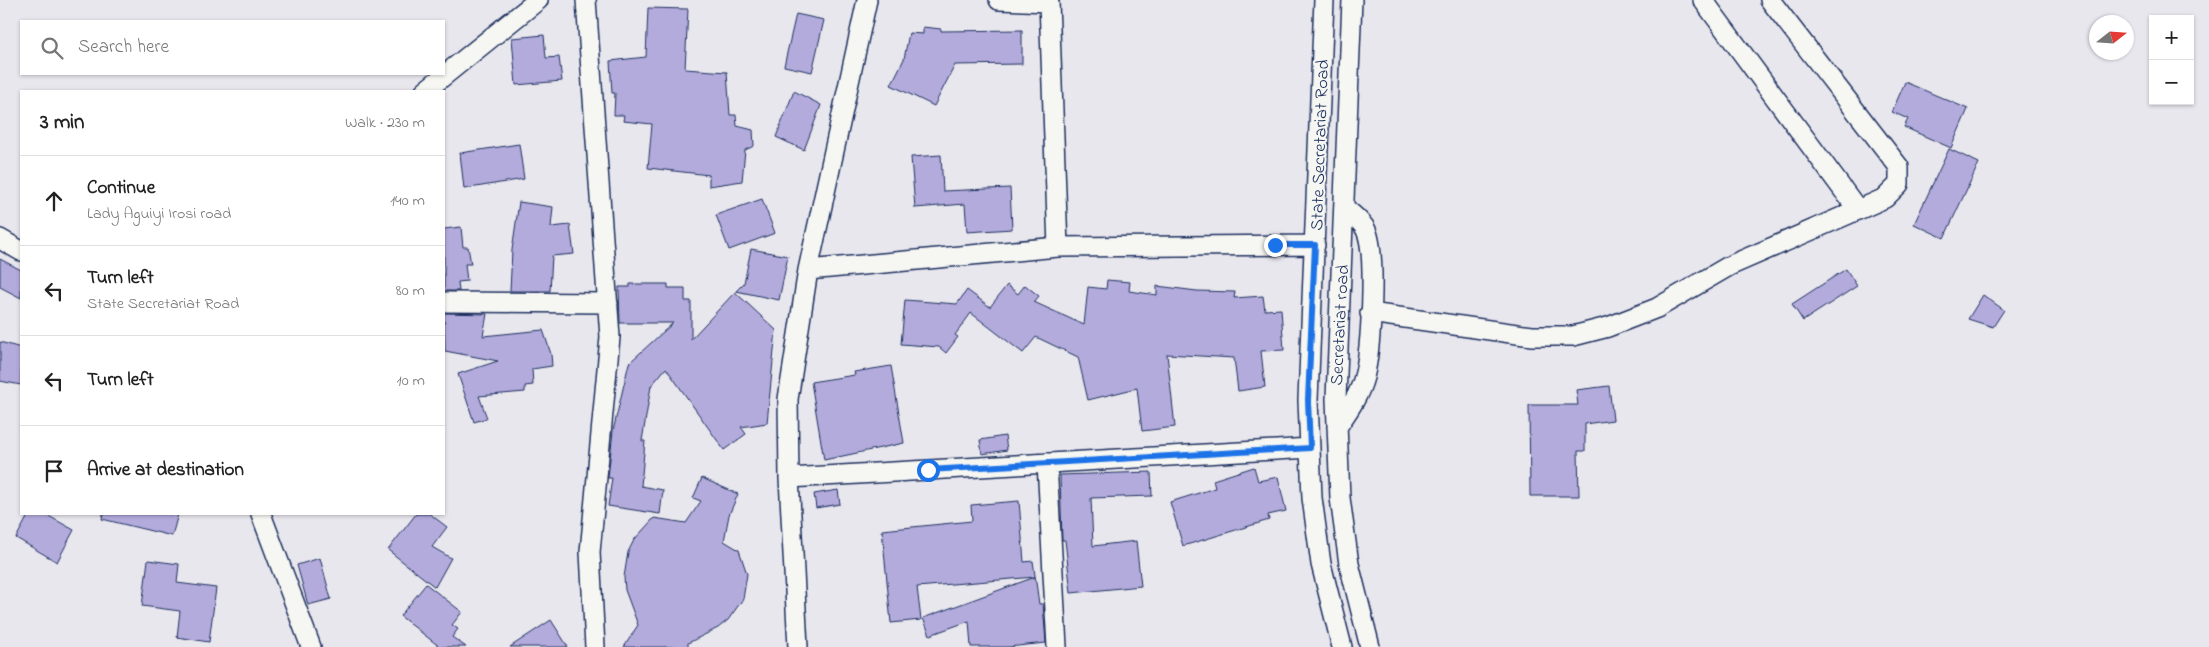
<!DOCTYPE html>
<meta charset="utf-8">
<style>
body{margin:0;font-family:"Indie Flower",sans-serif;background:#f6f6f6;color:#222}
.controls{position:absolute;right:15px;top:15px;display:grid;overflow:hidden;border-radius:0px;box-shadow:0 1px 4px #0004}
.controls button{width:45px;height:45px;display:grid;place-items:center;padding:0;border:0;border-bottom:1px solid #e0e0e0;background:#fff;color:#222;font:25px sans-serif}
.compass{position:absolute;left:2089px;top:15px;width:45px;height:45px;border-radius:50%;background:#fff;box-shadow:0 1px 4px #0004;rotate:73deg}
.stop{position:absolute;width:15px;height:15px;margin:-11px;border:4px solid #1a73e8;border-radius:50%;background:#fff}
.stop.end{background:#1a73e8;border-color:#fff;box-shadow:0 1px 5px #0008}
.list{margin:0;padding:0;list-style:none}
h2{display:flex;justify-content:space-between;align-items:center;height:65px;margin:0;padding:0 20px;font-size:21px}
h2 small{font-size:16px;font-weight:400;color:#767676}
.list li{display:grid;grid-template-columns:32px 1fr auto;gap:15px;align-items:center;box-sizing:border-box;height:90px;padding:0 20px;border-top:1px solid #e0e0e0}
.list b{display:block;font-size:19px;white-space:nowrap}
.list p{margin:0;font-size:16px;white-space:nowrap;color:#767676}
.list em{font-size:16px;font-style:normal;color:#767676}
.icon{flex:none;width:28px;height:28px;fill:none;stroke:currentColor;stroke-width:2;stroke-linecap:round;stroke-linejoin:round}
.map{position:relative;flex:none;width:2209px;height:647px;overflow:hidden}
.search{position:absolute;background:#fff;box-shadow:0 1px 4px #0004;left:20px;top:20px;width:425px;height:55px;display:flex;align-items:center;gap:12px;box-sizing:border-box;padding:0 18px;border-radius:0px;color:#767676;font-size:19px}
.panel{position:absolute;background:#fff;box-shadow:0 1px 4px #0004;left:20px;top:90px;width:425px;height:425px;border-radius:0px}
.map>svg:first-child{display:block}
</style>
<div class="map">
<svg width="2209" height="647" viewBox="0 0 2209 647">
<rect width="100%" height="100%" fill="#e9e7ee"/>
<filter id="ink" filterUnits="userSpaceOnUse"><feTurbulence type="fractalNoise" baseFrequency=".02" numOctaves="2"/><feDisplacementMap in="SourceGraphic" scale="10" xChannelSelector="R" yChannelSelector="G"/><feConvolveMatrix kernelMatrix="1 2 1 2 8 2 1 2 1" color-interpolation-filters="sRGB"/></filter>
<g filter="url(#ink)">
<path fill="#b3abdc" stroke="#1b2f5e" d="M648 8 688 9 685 69 727 72 730 115H736L737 126 753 130 754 146 745 150 742 181 709 186V175L648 168 652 124 623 121 624 115H614L615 93H612L610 61 646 57Z
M796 14 824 20 812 72 784 66Z
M923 27 941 29V31L1022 30V64L955 65 934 106 891 85 904 59 909 33 923 34Z
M544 35 546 58 559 57 562 81 516 85 512 38Z
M1905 82 1968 109 1951 148 1904 127 1908 119 1892 112Z
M794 91 821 105 804 150 776 137Z
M519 144 524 179 464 189 460 153Z
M1949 149 1979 163 1944 238 1914 224Z
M941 155 943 191 1010 188 1012 229 967 232 965 204 915 208 911 157Z
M762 199 775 233 729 250 716 215Z
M519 202 553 207 551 227 570 225 574 254 552 256 550 291H510L512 250Z
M461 227 463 247H468L471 264H465L467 281 458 282 459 291H444V229Z
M751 249 788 256 779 300 736 291 744 283Z
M0 259 21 270V298L0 287Z
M1846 269 1857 286 1803 321 1792 304Z
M1107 280 1130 282 1129 291 1157 295V286L1197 291 1235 292 1234 298 1263 296 1265 310 1281 309 1284 350 1261 351 1265 387 1238 391 1234 358 1167 354 1175 427 1142 431 1137 388 1088 400 1078 357 1036 337 1023 353 971 313 955 335 958 337 946 353 939 347 901 344 905 300 957 304 967 290 990 307 1007 285 1018 294 1025 285 1039 296 1034 302 1084 325 1088 287 1106 289Z
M630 284H668V288H685V301H691V339L735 292 776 330 767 423 741 427 746 434 724 450 666 368 651 386 642 441H645L641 486 663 490 660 514 608 506 612 478H608L613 431 629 363 673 323H620L619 287H630Z
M1983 295 2004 310 1993 327 1968 319Z
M444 313 487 314 483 336 543 330 551 354 552 366 532 369 533 385 525 386V392L479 396 487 418 474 422 458 374 498 361 445 351Z
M0 342 21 348V385L0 381Z
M891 366 904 443 824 460 811 382 855 375 854 372Z
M1609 386 1613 420 1585 424V451H1578L1579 496H1530L1529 405H1578L1576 390Z
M1005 436 1007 450 982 454 980 440Z
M1254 467 1258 481 1278 477 1286 511 1268 515 1269 520 1183 546 1170 502 1215 488 1213 480Z
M1151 472 1152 496 1091 498 1093 546 1136 541 1141 586 1071 593 1065 540H1062L1060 475Z
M702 478 738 494 729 515 724 541 739 550 747 574 743 599 728 620 718 628 688 643V647H624L638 625 625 590 624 577 628 552 634 540 654 518 686 523 701 501 693 498Z
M838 490 840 504 816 508 814 494Z
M1019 501 1024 562 1033 561 1039 604H1043L1046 643 1008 647H971L969 621 930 635 923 618 1035 577 917 587 921 620 891 623 882 530 972 521 971 505Z
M29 514H45L74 530 57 562 16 538Z
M103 514H178L172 536 102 519Z
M416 514H430L447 527 432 547 451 558 435 587 388 550Z
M320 558 331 599 308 605 297 565Z
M148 560 179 564 177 583 216 588 209 642 177 637 180 611 142 606Z
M426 584 462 612 452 625 458 629 452 637 466 647H440L400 616Z
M551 620 568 647H510Z"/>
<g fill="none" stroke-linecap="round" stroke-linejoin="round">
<g stroke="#1b2f5e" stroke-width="22">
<path id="minor" d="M586 0 610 337 590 552 595 647
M999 0 1049 2 1058 247
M1324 0 1308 400 1312 498 1321 564 1342 647
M1352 0 1336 399 1340 498 1349 564 1370 647
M1703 0 1858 210 1885 198 1899 184V167L1770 0
M425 91 538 0
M0 239 21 251
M808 270 1058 247 1315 245
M444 302 608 303
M1370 313 1532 336H1573L1608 327 1657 308 1729 266 1858 210
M1337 427C1348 411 1359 396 1364 377 1371 350 1377 253 1366 230 1362 221 1351 214 1345 208
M1047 463 1057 647
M789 478 1310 448
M261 514 311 647
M798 647 789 478 788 399 808 270 867 0"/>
</g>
<use href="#minor" stroke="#f6f6f2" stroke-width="19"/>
</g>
</g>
<g fill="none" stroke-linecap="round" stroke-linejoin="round" filter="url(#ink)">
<path stroke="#1a73e8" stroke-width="6" d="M928 470 1310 448 1308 400 1315 245H1275"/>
</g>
<g text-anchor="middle" stroke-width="4" stroke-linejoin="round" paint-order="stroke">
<g font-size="18" fill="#1b2f5e" stroke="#f6f6f2">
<text transform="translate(1319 145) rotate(-88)" y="6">State Secretariat Road</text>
<text transform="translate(1339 325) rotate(-87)" y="6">Secretariat road</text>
</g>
</g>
</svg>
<div class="controls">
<button>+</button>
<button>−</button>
</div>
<svg class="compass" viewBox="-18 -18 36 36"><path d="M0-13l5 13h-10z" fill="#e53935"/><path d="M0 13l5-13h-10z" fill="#767676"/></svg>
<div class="stop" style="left:928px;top:470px"></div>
<div class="stop end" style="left:1275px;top:245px"></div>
<div class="search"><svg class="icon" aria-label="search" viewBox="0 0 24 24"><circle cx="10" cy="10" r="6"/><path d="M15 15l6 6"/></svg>Search here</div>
<section class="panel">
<h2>3 min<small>Walk · 230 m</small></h2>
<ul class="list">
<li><svg class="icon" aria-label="ahead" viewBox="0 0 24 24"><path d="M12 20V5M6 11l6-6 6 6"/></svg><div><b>Continue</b><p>Lady Aguiyi Irosi road</p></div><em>140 m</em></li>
<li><svg class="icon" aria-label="left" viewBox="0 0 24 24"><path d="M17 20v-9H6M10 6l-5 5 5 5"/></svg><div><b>Turn left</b><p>State Secretariat Road</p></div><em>80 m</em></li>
<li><svg class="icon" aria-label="left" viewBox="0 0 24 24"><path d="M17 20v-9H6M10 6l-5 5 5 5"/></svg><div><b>Turn left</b></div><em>10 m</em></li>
<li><svg class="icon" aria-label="arrive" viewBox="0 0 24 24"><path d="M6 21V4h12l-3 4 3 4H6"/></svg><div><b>Arrive at destination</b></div></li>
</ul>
</section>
</div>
